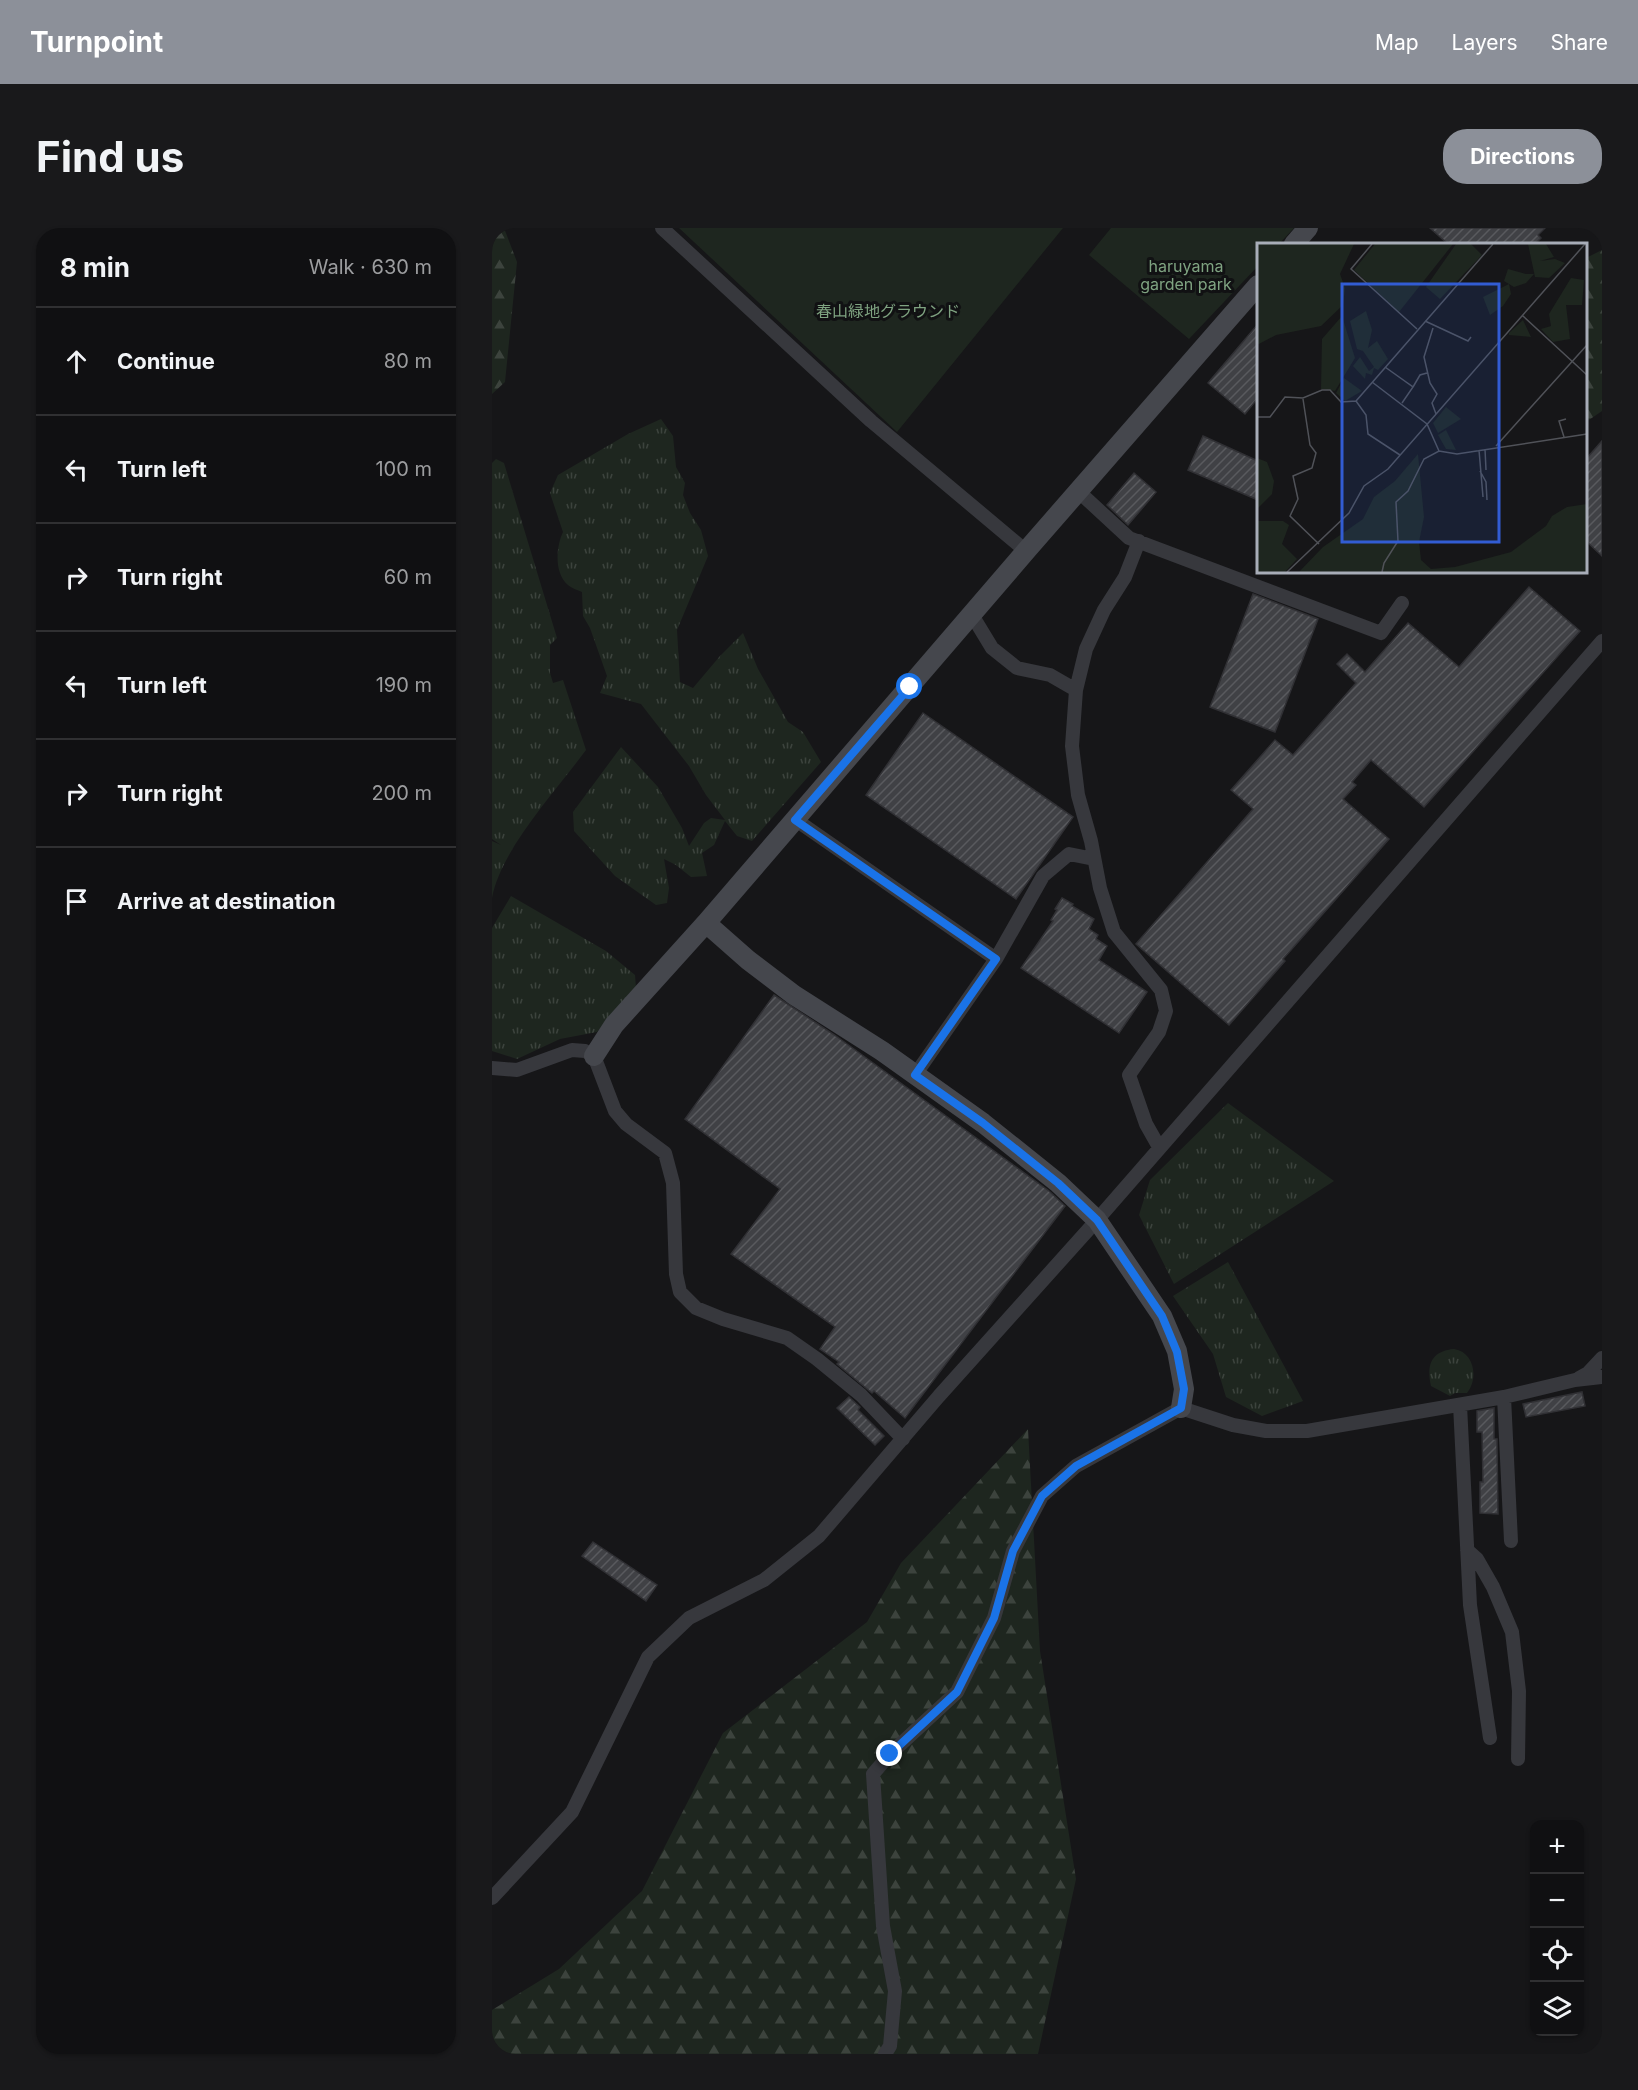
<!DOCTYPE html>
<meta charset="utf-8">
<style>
body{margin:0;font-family:Inter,"Noto Sans JP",sans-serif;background:#19191b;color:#f1f3f6}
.controls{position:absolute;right:18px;bottom:18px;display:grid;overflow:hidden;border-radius:12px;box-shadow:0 2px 4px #0004}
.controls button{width:54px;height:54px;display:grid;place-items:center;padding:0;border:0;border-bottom:2px solid #303032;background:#101012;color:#f1f3f6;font:30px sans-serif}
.stop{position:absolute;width:18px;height:18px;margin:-14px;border:4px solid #1a73e8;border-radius:50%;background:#fff}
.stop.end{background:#1a73e8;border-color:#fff;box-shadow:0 2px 6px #0008}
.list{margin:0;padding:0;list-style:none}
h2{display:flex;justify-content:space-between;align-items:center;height:78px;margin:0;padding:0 24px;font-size:26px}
h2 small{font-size:20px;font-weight:400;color:#9c9d9f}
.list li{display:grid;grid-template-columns:39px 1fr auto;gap:18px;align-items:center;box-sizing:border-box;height:108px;padding:0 24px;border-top:2px solid #303032}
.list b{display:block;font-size:22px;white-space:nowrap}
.list em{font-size:20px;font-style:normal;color:#9c9d9f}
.icon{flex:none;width:33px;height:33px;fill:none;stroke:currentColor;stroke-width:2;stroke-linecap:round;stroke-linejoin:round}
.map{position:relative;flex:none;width:1110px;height:1826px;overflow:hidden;border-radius:24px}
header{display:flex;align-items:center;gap:36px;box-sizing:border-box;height:84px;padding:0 30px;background:#8c9099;color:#fff}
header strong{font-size:28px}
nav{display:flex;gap:33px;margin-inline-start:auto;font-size:21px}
.intro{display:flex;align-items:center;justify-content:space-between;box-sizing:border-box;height:144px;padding:0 36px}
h1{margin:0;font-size:42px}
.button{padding:15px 27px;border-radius:24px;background:#8c9099;color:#fff;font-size:21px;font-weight:700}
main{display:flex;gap:36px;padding:0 36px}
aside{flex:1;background:#101012;border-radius:24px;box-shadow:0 2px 4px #0004}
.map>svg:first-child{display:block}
</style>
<header>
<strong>Turnpoint</strong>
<nav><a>Map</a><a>Layers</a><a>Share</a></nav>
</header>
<div class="intro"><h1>Find us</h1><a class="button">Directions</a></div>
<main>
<aside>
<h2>8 min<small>Walk · 630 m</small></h2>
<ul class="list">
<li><svg class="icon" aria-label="ahead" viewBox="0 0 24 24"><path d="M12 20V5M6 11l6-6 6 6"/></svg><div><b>Continue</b></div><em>80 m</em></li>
<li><svg class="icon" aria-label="left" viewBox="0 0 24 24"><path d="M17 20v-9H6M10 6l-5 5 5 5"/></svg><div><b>Turn left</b></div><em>100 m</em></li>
<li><svg class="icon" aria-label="right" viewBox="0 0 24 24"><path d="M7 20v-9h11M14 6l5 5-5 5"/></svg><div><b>Turn right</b></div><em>60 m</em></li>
<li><svg class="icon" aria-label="left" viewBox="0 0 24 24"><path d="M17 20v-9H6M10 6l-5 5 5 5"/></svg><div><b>Turn left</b></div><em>190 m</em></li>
<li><svg class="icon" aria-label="right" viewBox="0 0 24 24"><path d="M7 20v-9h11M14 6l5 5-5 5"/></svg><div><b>Turn right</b></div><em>200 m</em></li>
<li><svg class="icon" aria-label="arrive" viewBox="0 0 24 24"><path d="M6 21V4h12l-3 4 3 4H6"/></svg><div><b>Arrive at destination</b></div></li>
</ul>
</aside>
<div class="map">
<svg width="1110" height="1826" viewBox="0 0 1110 1826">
<defs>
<pattern id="grass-tufts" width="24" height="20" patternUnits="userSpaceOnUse" patternTransform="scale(1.5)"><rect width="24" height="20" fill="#1e261f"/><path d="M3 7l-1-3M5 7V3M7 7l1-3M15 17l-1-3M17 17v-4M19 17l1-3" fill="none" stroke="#3c433d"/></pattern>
<pattern id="forest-firs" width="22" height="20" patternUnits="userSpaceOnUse" patternTransform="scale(1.5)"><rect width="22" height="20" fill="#1e261f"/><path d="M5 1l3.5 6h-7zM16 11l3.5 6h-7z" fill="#3c433d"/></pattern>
<pattern id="building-hatch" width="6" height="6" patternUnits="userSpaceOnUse" patternTransform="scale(1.5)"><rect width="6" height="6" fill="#404145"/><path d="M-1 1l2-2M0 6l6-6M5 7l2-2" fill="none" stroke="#595a5e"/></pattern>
</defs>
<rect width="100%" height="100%" fill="#161618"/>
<path fill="url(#grass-tufts)" d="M169 191 181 208 184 239 193 255 191 267 198 285 209 302 216 328 185 402 188 454 201 460 228 428 251 405 266 441 296 494 311 504 329 534 260 613 245 608 233 593 222 617 210 625 215 648 199 649 184 637 172 631 177 660 175 675 164 677 123 648 82 603 81 584 129 519 166 559 190 600 197 618 212 595 219 590 233 592 214 567 197 538 149 476 108 465 115 448 98 400 91 388 90 364C86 362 79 360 76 357 62 345 64 319 71 304L58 265 66 247 136 206Z
M4 231 12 235 65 410 58 417V445L61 455 71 452 94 522C64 563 9 621 0 670V613L9 617 0 611V235Z
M19 668 114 723 143 747 144 760 105 804 68 811 25 831 0 823V700Z
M736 875 842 953 682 1056 647 987 658 952Z
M736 1034 811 1173 770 1188 734 1169 721 1126 681 1068Z
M962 1121C982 1124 987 1150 975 1165H963L958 1168 939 1158C934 1136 940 1123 962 1121Z"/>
<path fill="url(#forest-firs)" d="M0 0H12L25 34 13 154 0 166Z
M1110 22V183L1094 194V30Z
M536 1201 548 1423 584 1651 546 1826H0V1782L67 1741 150 1663 231 1505 375 1394 409 1335Z"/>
<path fill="#1e261f" d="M187 0H571L405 204Z
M619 0H802L787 16H766V38L697 111 597 27Z"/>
<path fill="url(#building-hatch)" stroke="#303034" stroke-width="1.5" d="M938 0H1053L1046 7 1049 10 1043 16H956Z
M766 96V170L753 186 716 155Z
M711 208 766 233V272L696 242Z
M1110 213V328L1094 313V231Z
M642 245 664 264 636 297 615 277Z
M1037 359 1088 403 932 579 879 532 860 554 864 557 851 571 897 611 791 731 793 733 737 797 644 716 761 581 739 562 783 512 801 527 864 455 845 436 855 426 873 444 916 395 967 439Z
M761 366 826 391 783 504 718 479Z
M431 485 581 589 524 671 374 567Z
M570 670 581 676 580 678 602 691 597 701 606 707 604 711 615 718 607 732 655 764 627 805 529 740 561 693 559 692 565 682 563 681Z
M282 767 344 808 557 963 573 978 413 1190 382 1163 380 1165 345 1136 347 1134 328 1121 343 1099 239 1026 288 961 193 891Z
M1090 1164 1093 1178 1034 1189 1031 1176Z
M357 1169 368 1179 366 1182 392 1208 383 1217 345 1180Z
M1002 1180V1211H1005V1218L1006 1286 988 1285V1254H991L990 1204H985V1183Z
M101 1314 165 1357 154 1373 90 1328Z"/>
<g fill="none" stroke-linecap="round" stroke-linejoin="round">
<path stroke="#37383d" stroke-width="14" d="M170 0 379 193 534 323
M586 263 637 310 889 405 910 375
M647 313 633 349 612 382 594 421 584 462 580 518 586 567 599 613 608 660 622 704 669 762 674 783 667 804 637 847 654 896 667 919
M480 387 500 420 525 440 558 447 584 462
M304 592 504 731 423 847
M504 731 551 648 577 626 602 631
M0 840 25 842 80 822 93 823 102 828 123 883 134 896 173 925 181 955 184 1046 188 1064 204 1080 231 1091 295 1110 325 1131 369 1167 411 1211
M1087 1150 1096 1145 1110 1130
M1012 1169 1019 1313
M968 1177 978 1377 998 1510
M975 1322 985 1331 1001 1359 1020 1404 1027 1463 1026 1531
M0 1670 80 1584 156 1429 197 1390 272 1352 327 1308 447 1168 605 992 1110 413
M393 1826 398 1818 403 1763 391 1698 381 1546 398 1526 465 1464 502 1390 521 1323 550 1268 584 1238 689 1180 741 1197 774 1203H815L1012 1169 1083 1152 1110 1149"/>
<path stroke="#45474d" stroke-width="20" d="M802 16 816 0
M214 695 256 732 302 767 390 823 491 895 566 955 605 992 670 1088 685 1123 692 1161 689 1180
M102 828 122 797 214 695 534 323 766 57"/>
</g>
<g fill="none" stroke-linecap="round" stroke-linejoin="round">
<path stroke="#1a73e8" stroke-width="8" d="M398 1526 465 1464 502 1390 521 1323 550 1268 584 1238 689 1180 692 1161 685 1124 670 1088 605 992 566 955 491 895 423 847 504 731 303 592 418 459"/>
</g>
<g text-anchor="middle" stroke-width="6" stroke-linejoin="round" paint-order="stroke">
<g font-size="16" fill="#7fa381" stroke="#111113">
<text x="694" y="44">haruyama<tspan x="694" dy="18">garden park</tspan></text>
<text x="396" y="89">春山緑地グラウンド</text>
</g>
</g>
<g transform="translate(765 15)">
<rect width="330" height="330" fill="#161618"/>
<path d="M271 1H289L297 14 283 18 298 16 308 20 292 35 278 34ZM251 26 269 31H277L269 40 257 44 247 38ZM314 35 327 37 325 62H309L313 96 296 99 284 86 294 83 292 71ZM109 68 115 87 111 105 120 98 131 116 121 127 117 125 115 132 109 130 108 136 96 123 103 114 112 128 117 124 106 108 100 106 93 78ZM85 73 98 115 78 148 64 146 65 96ZM266 77 274 94 252 92V90ZM87 135 105 148 88 158 79 150ZM189 164 204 176 181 190 176 180ZM189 187 199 207 189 206 181 192Z" fill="#1e261f"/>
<path d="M0 1H97L83 31 88 45 86 62 64 83 19 92 0 102ZM252 41 254 51 246 63 233 72 226 54ZM161 211 167 274 162 299 164 317 174 326 198 324 254 309 289 283 295 273 310 264 330 261V329H42L66 304 106 276 117 254 138 238ZM0 215 10 219 17 238 15 251 0 266ZM0 278H26L32 282 25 301 40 316 28 329H0Z" fill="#1e261f"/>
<path d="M118 1H196L142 69 97 27ZM199 1H214L225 12 183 56 169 44Z" fill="#1e261f"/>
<path fill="none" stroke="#505258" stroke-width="1.5" d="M115 1 94 26 160 86M266 73 330 132M168 78 211 98 214 94M176 85 167 114 173 140 180 151 175 160 179 171M128 124 156 144 145 160M115 139 170 181 182 208M156 144 163 132 170 130M46 156 53 202 59 210 55 225 36 233 41 256 33 273 62 301M99 158 109 172 111 191 143 212M0 174H13L28 154 46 155 65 147H73L84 159 99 158 236 1M307 194 302 178 309 176M239 203 330 102M228 206 229 227M222 207 226 254M223 228 229 239 230 257M30 329 92 270 107 243 131 226 328 1M125 329 127 320 141 298 139 259 151 248 167 216 182 208 200 211 330 191"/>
<path fill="#325cd3" fill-opacity="0.15" stroke="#325cd3" stroke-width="3" d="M85 41H242V299H85Z"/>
<rect width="330" height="330" fill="none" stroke="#a8adb8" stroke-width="3"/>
</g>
</svg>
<div class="controls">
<button>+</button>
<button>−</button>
<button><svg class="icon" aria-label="locate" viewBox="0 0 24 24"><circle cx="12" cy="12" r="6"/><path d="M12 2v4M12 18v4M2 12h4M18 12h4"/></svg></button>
<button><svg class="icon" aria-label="layers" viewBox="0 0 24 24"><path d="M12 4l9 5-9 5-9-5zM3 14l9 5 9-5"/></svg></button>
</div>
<div class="stop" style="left:418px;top:459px"></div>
<div class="stop end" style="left:398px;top:1526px"></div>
</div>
</main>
